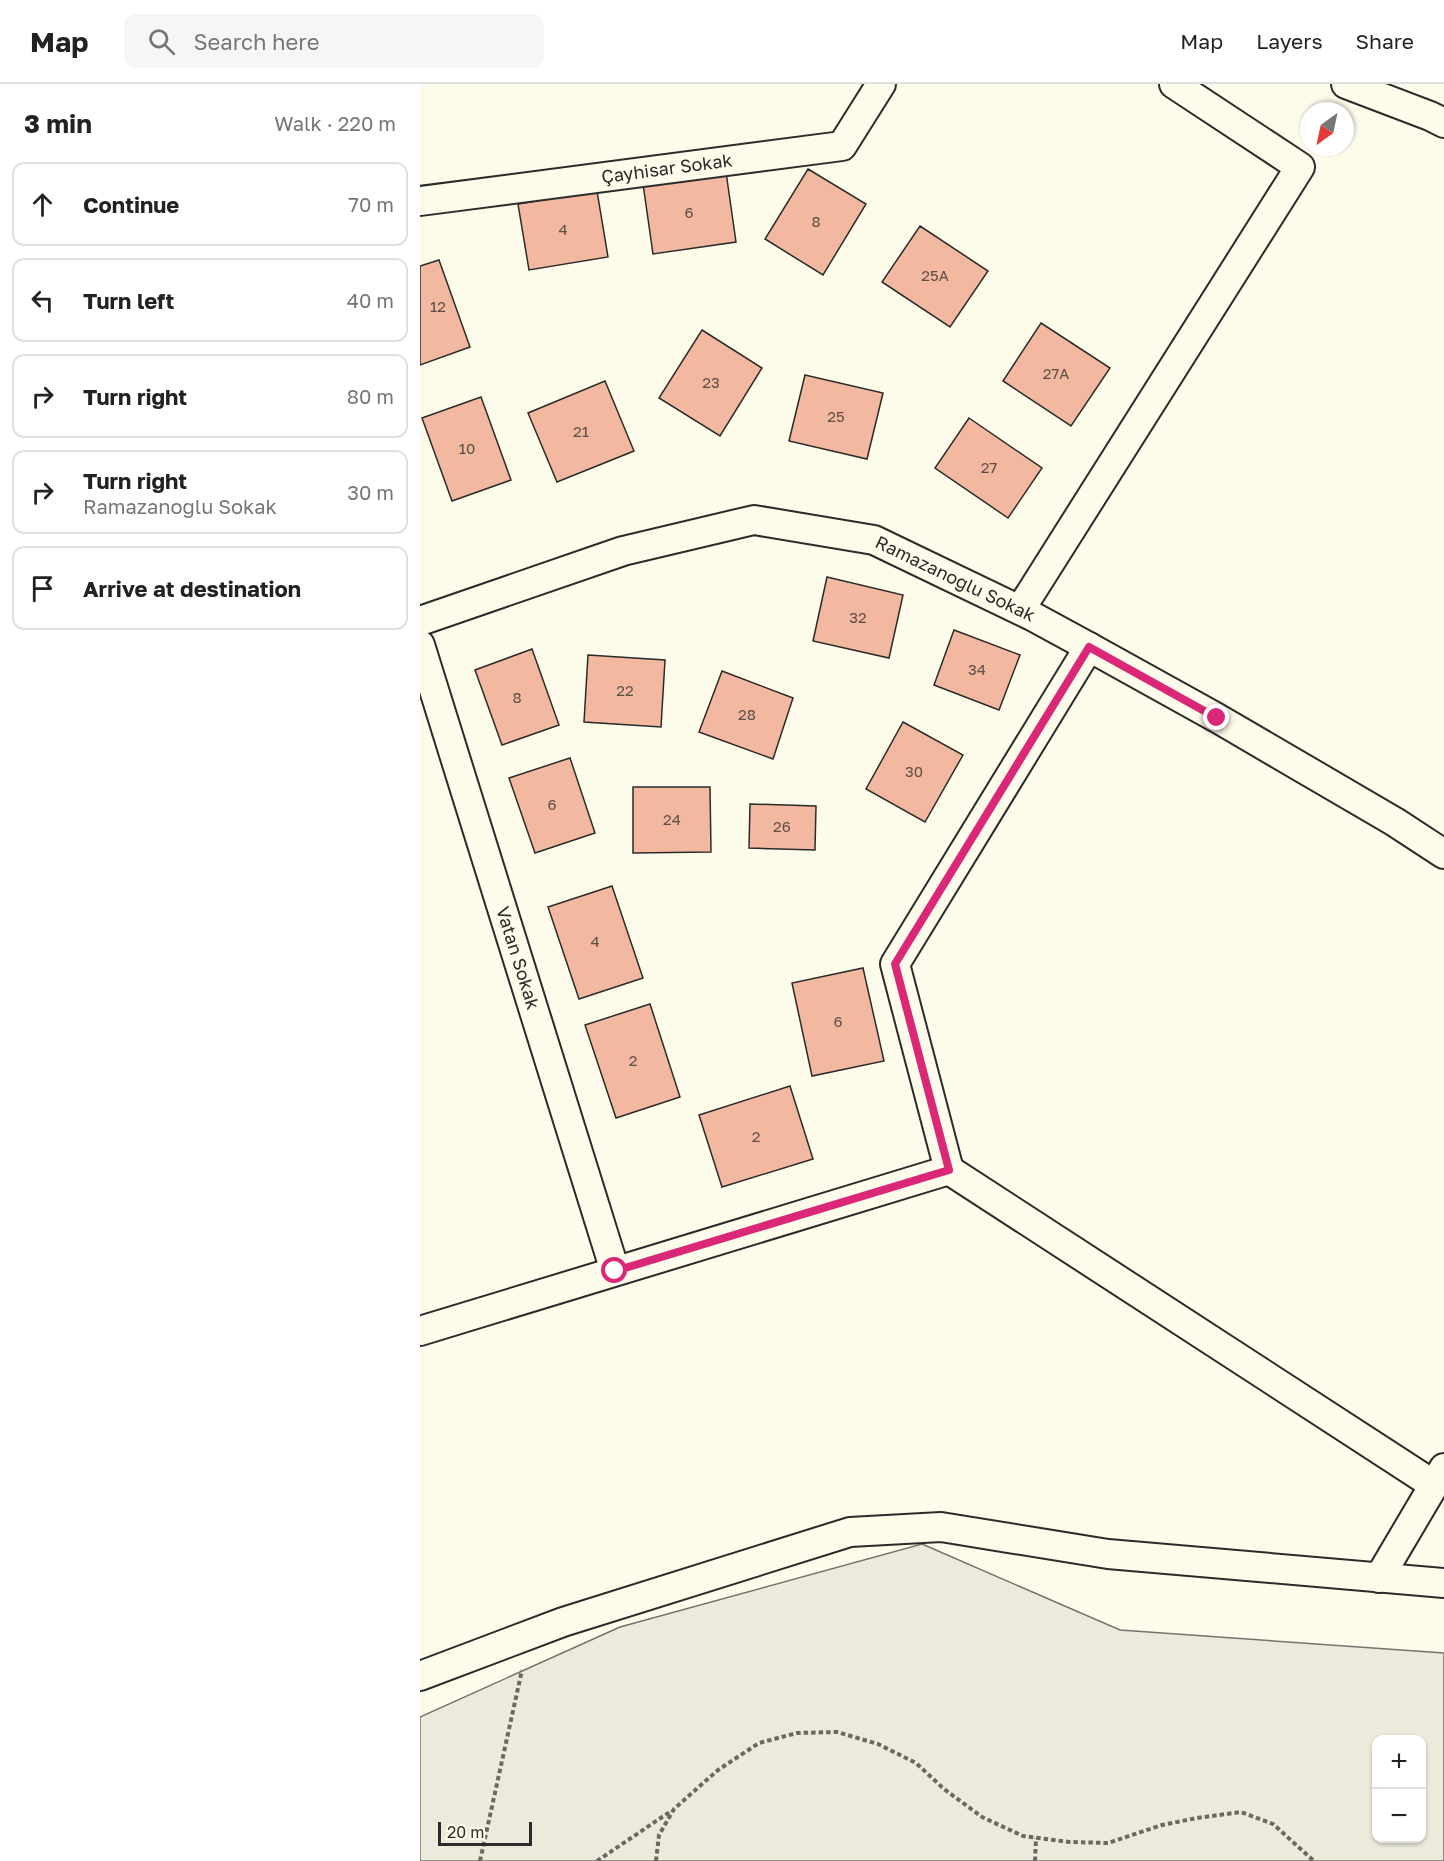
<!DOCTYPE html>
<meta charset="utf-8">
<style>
body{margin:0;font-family:"Golos Text",sans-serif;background:#f6f6f6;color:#222}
.controls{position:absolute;right:18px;bottom:18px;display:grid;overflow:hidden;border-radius:12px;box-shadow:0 2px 4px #0004}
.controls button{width:54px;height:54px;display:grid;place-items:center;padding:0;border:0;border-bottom:2px solid #e0e0e0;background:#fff;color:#222;font:30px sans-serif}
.compass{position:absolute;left:880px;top:18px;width:54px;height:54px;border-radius:50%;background:#fff;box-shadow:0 2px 4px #0004;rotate:213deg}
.scale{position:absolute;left:18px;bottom:15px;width:94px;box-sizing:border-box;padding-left:6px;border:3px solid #2b2b2b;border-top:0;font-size:16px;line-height:21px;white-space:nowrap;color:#2b2b2b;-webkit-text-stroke:4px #fdfbea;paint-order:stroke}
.stop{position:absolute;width:18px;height:18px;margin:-14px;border:4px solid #db2777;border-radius:50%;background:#fff}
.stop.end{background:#db2777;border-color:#fff;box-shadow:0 2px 6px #0008}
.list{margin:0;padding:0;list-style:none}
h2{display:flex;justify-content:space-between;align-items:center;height:78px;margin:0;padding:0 24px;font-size:26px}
h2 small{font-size:20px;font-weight:400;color:#767676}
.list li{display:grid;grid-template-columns:39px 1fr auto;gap:18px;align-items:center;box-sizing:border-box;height:84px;margin:0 12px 12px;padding:0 12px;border:2px solid #e0e0e0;border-radius:12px}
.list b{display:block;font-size:22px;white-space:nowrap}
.list p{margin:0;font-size:20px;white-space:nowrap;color:#767676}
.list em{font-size:20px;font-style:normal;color:#767676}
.icon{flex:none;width:33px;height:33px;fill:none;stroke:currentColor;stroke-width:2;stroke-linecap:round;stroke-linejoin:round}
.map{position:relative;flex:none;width:1024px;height:1777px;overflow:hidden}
header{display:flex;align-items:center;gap:36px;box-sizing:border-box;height:84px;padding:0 30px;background:#fff;border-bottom:2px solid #e0e0e0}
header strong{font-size:28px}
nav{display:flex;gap:33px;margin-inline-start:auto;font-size:21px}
.search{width:420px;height:54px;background:#f6f6f6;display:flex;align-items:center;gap:15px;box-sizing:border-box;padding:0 21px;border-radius:12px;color:#767676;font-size:22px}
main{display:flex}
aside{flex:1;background:#fff}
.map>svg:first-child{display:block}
</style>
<header>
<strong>Map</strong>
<div class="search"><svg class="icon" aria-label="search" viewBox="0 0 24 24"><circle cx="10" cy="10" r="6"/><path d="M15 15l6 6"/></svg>Search here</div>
<nav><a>Map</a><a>Layers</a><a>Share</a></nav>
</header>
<main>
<aside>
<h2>3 min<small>Walk · 220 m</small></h2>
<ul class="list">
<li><svg class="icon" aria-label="ahead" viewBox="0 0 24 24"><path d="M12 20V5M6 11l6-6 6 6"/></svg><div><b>Continue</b></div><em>70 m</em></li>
<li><svg class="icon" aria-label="left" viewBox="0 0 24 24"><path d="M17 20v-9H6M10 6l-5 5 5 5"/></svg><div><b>Turn left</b></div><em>40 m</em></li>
<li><svg class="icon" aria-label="right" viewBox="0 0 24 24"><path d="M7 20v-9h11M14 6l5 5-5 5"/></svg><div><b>Turn right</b></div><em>80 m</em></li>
<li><svg class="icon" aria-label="right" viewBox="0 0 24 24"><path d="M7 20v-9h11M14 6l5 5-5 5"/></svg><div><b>Turn right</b><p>Ramazanoğlu Sokak</p></div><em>30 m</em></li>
<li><svg class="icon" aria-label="arrive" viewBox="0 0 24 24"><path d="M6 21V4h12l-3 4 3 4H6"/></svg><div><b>Arrive at destination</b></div></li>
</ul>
</aside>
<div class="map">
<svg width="1024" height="1777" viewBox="0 0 1024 1777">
<rect width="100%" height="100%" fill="#fdfbea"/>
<path fill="#ecebdb" stroke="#74746e" stroke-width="1.5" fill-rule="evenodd" d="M502 1460 700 1546 1024 1569V1777H0V1633L200 1543ZM956 1656H1002V1754H956Z"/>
<path fill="#f2b8a0" stroke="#2b2b2b" stroke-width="1.5" d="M388 85 446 120 403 191 345 155Z
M306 88 316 158 233 170 223 100Z
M177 107 188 173 109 186 98 120Z
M500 142 568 187 530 243 462 198Z
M19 176 50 263 0 281V182Z
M621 239 690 284 651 342 583 297Z
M282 246 342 284 300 352 239 314Z
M385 291 463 309 447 375 369 357Z
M185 297 214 367 137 398 108 329Z
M61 313 91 396 32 417 2 334Z
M549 334 622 384 588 434 515 384Z
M407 493 483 511 469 574 393 557Z
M534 546 600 571 579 626 514 601Z
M112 565 139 641 82 661 55 586Z
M168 571 245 576 241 643 164 638Z
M302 587 373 614 353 675 279 648Z
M483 638 543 671 505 738 446 705Z
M150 674 175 749 115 769 89 694Z
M213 703H290L291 768 213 769Z
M330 720 396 722 395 766 329 764Z
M192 802 223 894 159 915 128 823Z
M443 884 464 977 392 992 372 899Z
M230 920 260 1013 196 1034 165 941Z
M370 1002 393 1075 302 1103 279 1031Z"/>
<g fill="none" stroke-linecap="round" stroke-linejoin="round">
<g stroke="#2b2b2b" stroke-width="32">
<g id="minor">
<path d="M926 0 1010 32 1024 39"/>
<path id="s1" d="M0 117 422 62 461 0"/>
<path d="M600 526 880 83 754 0"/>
<path id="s2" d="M0 537 203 467 334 436 454 456 612 532 669 563 797 634 975 738 1024 770"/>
<path id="s3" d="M0 561 195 1187"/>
<path d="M529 1086 475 880 669 563"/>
<path d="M529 1086 1014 1401"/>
<path d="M0 1247 529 1086"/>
<path d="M959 1494 1024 1384"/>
<path d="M0 1592 143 1538 430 1448 521 1443 688 1470 1024 1499"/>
</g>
</g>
<path stroke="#6a6964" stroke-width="4" stroke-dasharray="4.5 3" stroke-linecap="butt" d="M60 1777 102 1586
M177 1777 251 1727
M236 1777 239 1751 254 1725 298 1686 339 1659 377 1649 417 1648 458 1660 496 1679 524 1705 562 1733 603 1752 649 1758 688 1759 742 1741 777 1734 821 1728 853 1740 894 1777
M615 1777 616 1754"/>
<use href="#minor" stroke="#fdfbea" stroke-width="28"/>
</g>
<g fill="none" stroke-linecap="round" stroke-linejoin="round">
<path stroke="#db2777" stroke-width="8" d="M195 1187 529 1086 475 880 669 563 797 634"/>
</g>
<g text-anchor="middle" stroke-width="4.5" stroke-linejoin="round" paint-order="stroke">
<g font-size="15" fill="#5d4e48">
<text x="269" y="134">6</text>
<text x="396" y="143">8</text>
<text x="143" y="151">4</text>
<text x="515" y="197">25A</text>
<text x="18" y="228">12</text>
<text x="636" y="295">27A</text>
<text x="291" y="304">23</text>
<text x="416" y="338">25</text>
<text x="161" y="353">21</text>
<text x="47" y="370">10</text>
<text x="569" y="389">27</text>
<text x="438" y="539">32</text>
<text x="557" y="591">34</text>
<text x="205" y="612">22</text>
<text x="97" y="619">8</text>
<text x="327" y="636">28</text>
<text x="494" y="693">30</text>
<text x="132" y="726">6</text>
<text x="252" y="741">24</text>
<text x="362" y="748">26</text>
<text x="175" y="863">4</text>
<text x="418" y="943">6</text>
<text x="213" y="982">2</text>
<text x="336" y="1058">2</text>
</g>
<g font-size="18" fill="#2b2b2b" stroke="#fdfbea">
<text dy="6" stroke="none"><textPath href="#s1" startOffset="249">Çayhisar Sokak</textPath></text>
<text dy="6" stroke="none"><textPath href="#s2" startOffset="561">Ramazanoğlu Sokak</textPath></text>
<text dy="6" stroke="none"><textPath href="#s3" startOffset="328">Vatan Sokak</textPath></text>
</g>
</g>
</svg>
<div class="controls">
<button>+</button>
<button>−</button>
</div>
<svg class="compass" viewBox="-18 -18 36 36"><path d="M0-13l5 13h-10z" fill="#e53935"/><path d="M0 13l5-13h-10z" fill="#767676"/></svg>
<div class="scale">20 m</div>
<div class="stop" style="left:195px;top:1187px"></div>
<div class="stop end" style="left:797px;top:634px"></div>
</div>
</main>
